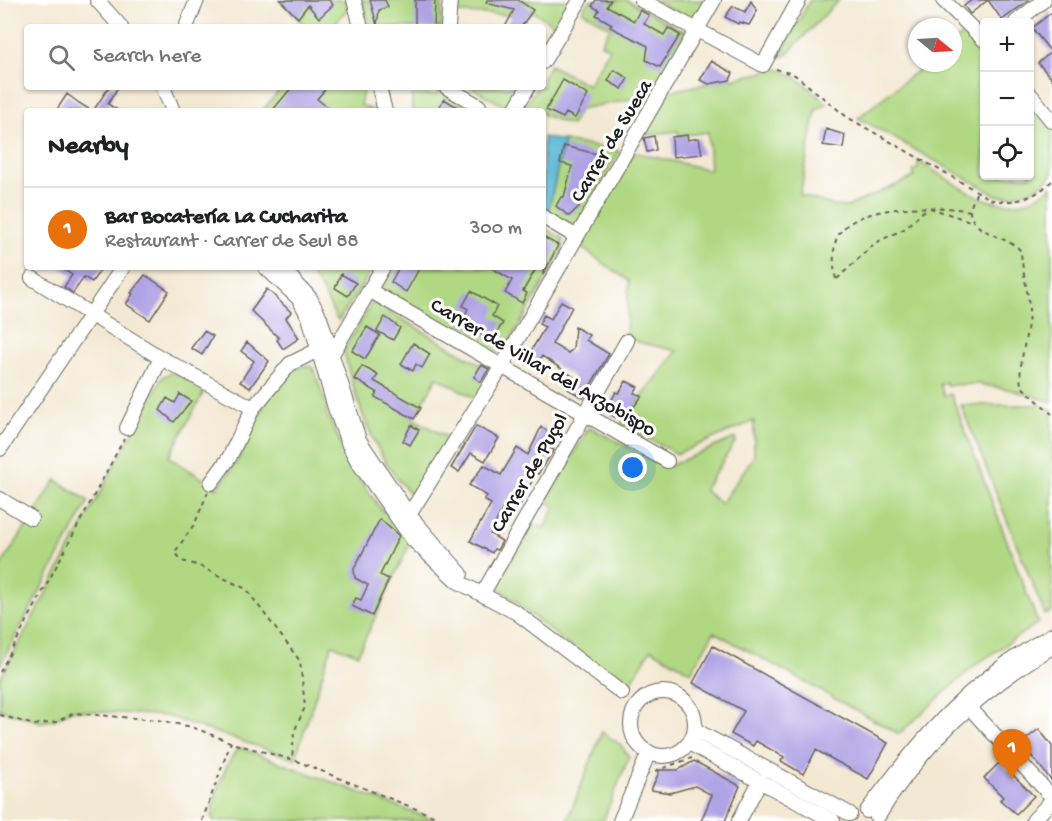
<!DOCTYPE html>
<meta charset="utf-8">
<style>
body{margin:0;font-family:"Gochi Hand",sans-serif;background:#f6f6f6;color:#202124}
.controls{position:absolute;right:18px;top:18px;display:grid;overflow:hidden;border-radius:6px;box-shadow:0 2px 4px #0004}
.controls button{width:54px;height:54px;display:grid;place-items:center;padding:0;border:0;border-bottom:2px solid #e0e0e0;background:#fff;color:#202124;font:30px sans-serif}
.compass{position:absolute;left:908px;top:18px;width:54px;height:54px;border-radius:50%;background:#fff;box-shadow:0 2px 4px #0004;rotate:108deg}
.you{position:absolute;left:633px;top:468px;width:21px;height:21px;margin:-15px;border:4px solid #fff;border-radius:50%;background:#1a73e8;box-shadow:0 0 0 9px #1a73e833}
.badge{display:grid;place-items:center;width:39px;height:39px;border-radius:50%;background:#b5179e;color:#fff;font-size:20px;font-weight:700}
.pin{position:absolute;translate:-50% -50px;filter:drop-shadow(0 2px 3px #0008)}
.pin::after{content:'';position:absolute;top:32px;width:21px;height:18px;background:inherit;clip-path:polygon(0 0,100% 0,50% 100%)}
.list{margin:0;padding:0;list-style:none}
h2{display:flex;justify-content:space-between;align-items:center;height:78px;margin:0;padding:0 24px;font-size:26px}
h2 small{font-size:20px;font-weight:400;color:#757577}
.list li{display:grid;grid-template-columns:39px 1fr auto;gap:18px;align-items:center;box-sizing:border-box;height:84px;padding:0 24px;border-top:2px solid #e0e0e0}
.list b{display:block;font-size:22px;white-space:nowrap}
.list p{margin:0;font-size:20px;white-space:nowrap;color:#757577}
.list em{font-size:20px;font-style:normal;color:#757577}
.icon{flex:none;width:33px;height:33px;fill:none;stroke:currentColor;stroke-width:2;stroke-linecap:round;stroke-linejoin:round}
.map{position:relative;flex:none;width:1052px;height:821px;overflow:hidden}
.search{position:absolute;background:#fff;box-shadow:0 2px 4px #0004;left:24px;top:24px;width:522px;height:66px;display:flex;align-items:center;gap:15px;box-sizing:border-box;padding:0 21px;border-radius:6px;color:#757577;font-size:22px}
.panel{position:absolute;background:#fff;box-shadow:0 2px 4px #0004;left:24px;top:108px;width:522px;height:162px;border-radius:6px}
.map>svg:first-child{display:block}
</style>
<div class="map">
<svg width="1052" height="821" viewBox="0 0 1052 821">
<rect width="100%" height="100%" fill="#fff"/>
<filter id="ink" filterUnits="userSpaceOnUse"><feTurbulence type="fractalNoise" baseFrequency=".0167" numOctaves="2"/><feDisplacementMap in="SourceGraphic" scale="12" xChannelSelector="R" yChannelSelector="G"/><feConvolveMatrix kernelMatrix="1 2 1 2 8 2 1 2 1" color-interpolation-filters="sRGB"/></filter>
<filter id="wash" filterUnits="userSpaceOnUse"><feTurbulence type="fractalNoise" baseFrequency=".008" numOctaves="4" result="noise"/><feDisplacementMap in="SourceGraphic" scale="24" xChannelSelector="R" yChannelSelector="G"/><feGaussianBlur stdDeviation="1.35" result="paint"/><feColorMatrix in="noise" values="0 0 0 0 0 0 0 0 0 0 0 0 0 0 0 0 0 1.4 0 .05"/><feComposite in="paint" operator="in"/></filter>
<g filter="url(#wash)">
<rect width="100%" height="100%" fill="#f3e8d2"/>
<path fill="#b0d882" stroke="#667a4f" stroke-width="1.5" d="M280 0H346L348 8 332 27H306Z
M362 0H442L441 27H370Z
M458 0H571L555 26 533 11 528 16 516 8 512 15 458 13Z
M589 0H627L685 32 687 37 653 95 580 109 571 125 543 115V111L524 109 537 87H543V78L550 65 588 85 610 49 601 44 610 27 582 11Z
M654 0H708L697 19 692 21Z
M810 0H839L784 57 780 56Z
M967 31 984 50V176H1030V102L1052 127V175C1038 192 1018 195 998 196L858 118 927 63H953V43Z
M772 68C794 71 812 90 827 104L816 110 800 195 834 206 847 207 914 177 913 171 918 169V161C963 187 1004 227 1052 186V402L1012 390 978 384 947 385 946 382 940 384 944 396 951 394 1038 623 974 666 899 734 714 632 691 672 651 649 629 686 567 644 496 586 533 523 544 528 555 507 546 501 589 427 667 467 735 438 736 441 704 490 721 504 754 456V421L677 454 621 424 677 351 638 342 626 336 629 281 579 246 634 152 710 170 708 132 679 136 678 131 643 135 670 91 761 73Z
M282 87H364L360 105 376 111H262Z
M470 87H518L506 107Z
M440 90 468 109 466 111H412V95H436Z
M564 141 620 151 578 225 570 224 548 212Z
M543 227 562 238 564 248 505 350 496 353 382 288 393 267H543Z
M305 267H374L339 320 336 318C327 298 319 283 305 267Z
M372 302 492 371 476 399 437 377 414 419 452 440 414 497C375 461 356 402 344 351Z
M305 366 312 367 314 370 327 407 326 412 354 471 383 512 385 509 411 541 358 654 332 645 295 759 167 716 71 710 53 720 41 722 0 710V679L163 376 173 372 205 390 169 457 217 488C223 480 231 471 237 462 252 435 270 373 305 366Z
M961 405H1039L1052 409V612L1045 615Z
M56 480 89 501 0 665V567Z
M602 732 621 745 629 757 603 821H567Z
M241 748 436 821H213C208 809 228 752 241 748Z"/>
<path fill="#56b6d5" stroke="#396978" stroke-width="1.5" d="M543 137 564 141 548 212 543 209Z"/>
<g id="blocks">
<path fill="#b0a3e5" d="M280 0H329L333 5 319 18 308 5 298 18Z
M370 0H385L388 7 379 10 377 25Z
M415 0H435L434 27H415Z
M487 0H518L533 10 521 27H505L514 10 486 3Z
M596 0H611L607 6 634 21 640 10 649 15 644 24 664 35 668 28 680 35 660 67 646 60 648 46 610 27 612 24 596 15 599 10 592 6Z
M972 0H1029L1002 20 988 0 970 14 964 6Z
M751 1 757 11 749 25 739 22 738 24 725 17 733 6 745 12Z
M1052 12V79L1038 63 1051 52 1032 28Z
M711 61 733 73 730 80 709 84 700 80Z
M614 70 628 78 622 89 608 81Z
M563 80 588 95 575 118 566 113 563 118 546 110Z
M109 87H118L108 104 119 111H93Z
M292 87H327L317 99 332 111H272Z
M67 94 79 103 92 111H56Z
M444 99 464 111H436Z
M826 129 845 135 843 148 823 145Z
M687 135 688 140 699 138 702 154 673 157 672 137Z
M654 136 656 150 647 152 644 138Z
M564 146 601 155 592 184 588 183 579 207 569 216 556 206 561 197H564L572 166 560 163Z
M543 237 558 245 543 275Z
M60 267H102L92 282 84 277 73 293 64 287 72 275Z
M399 267H420L406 292 391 282Z
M490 267H537L523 291 527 293 522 303 505 293 512 280Z
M341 274 356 283 348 296 335 288Z
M145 275 169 291 150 320 126 304 133 294 131 293Z
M267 289 291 312 286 318 299 338 283 349 277 340 279 338 251 311Z
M471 291 497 306 492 316 503 323 492 340 461 323 468 309 463 306Z
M561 301 572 307 552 344 568 353 573 349 575 327 589 335 586 340 609 354 583 398 568 389 574 377 542 356 538 362 528 356 545 327 539 324 544 315 551 319Z
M385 317 400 328 393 340 377 331Z
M367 327 380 335 365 359 352 351Z
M204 331 213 336 202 355 191 348Z
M247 342 269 361 250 388 240 382 254 361 241 351Z
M413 343 430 354 422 368 416 364 413 371 401 364Z
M481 365 489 369 481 382 474 377Z
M362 366 378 375 374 381 421 408 414 419 375 397 377 392 354 379Z
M626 381 638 387 634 393 642 396 628 415 621 409 616 418 606 411 616 392 619 393Z
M180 394 191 401 174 422 160 410 167 398 175 403Z
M411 425 419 430 410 445 403 441Z
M476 426 499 438 485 461 471 453 459 472 451 468Z
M541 427 557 436 550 448 554 450 538 474 536 473 520 505 508 498 490 534 502 541 497 550 494 549 492 553 470 541 491 504 484 500 487 496 469 485 484 465 501 475 517 448 528 455Z
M380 519 399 536 380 575 389 579 372 616 352 606 356 598 361 600 368 585 355 578 354 569Z
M713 646 888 743 868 779 816 750 803 774 781 761 784 757 756 741 753 746 731 734 744 711 693 683Z
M1039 729 1052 746V781L1021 743Z
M694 761 740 786 725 821H701L712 795 695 786 670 793 651 790 660 770H678Z
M1000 762 1034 796 1016 814 1000 800 1003 797 984 778Z"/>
</g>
</g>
<g filter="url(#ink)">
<use href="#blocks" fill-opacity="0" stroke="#67635c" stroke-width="1.5"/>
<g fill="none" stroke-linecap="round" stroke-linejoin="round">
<g stroke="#67635c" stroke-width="16">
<path id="minor" d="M97 0 121 27
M354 0 361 27
M641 0 763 65 799 0
M943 0 984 40
M1016 22 1044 0
M186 27 197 0
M448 27 450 0
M543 62 580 0
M163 87 173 111
M379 87 385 111
M446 87 479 106 476 111
M1030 94 1052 121
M514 111 528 87
M543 217 577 237
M265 267 299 299 309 317 335 408 349 445 358 462 413 540 457 581 517 613 622 693
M281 267 310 298 320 318 359 440 409 515 461 574
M32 278 161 358 253 408
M369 290 667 461
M331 356 383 267
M127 428 161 358
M0 449 123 267
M211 483 229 458 253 408 290 364 318 350
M0 499 31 518
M409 515 502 366 714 0
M483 593 627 341
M631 724a32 32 0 1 1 64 0a32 32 0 1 1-64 0Z
M968 706 1052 797
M695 730 850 814
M689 743 833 821
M867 811C921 738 971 679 1052 635
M877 818C922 744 979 691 1052 647
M620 821 649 752
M739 821 760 781
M1033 821 1052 800"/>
</g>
<path stroke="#67635c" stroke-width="2" stroke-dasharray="4.5 4.5" stroke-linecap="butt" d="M776 69 795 75 847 117 992 200C1016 204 1034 198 1052 181
M976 193C975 198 970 206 970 211 971 234 1009 236 1021 251 1022 272 1029 292 1029 312 1028 337 1018 362 1021 386L1052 414
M930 208 973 222
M836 279C833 268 832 244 839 234 858 203 939 205 970 211
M837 279 875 243 904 229 928 207
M208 492 195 523 175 552 182 561 197 565 246 589 300 661 305 707 294 732 292 760
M0 672 124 439
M0 715 34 725 56 722 74 713 158 720 192 727 235 744 294 760 446 821
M655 771 692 758
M202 821 231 742"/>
<use href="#minor" stroke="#fff" stroke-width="14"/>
</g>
</g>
<g text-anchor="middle" stroke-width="6" stroke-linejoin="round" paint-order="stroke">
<g font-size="21" fill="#1c1c1c" stroke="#fff">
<text transform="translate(610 140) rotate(-59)" y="7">Carrer de Sueca</text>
<text transform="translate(544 366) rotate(30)" y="7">Carrer de Villar del Arzobispo</text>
<text transform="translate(528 472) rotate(-60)" y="7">Carrer de Puçol</text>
</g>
</g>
</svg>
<div class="controls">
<button>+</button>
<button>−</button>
<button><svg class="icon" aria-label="locate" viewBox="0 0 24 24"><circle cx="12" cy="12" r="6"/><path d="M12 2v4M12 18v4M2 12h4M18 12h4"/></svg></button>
</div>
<svg class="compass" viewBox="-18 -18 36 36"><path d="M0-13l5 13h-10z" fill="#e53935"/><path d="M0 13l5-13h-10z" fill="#757577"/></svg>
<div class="you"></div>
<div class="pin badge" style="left:1012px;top:779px;background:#e8710a">1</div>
<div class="search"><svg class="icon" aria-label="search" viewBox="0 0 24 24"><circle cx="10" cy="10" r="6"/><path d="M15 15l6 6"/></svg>Search here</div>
<section class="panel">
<h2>Nearby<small></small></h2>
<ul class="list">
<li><span class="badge" style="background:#e8710a">1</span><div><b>Bar Bocatería La Cucharita</b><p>Restaurant · Carrer de Seul 88</p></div><em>300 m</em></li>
</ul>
</section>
</div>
